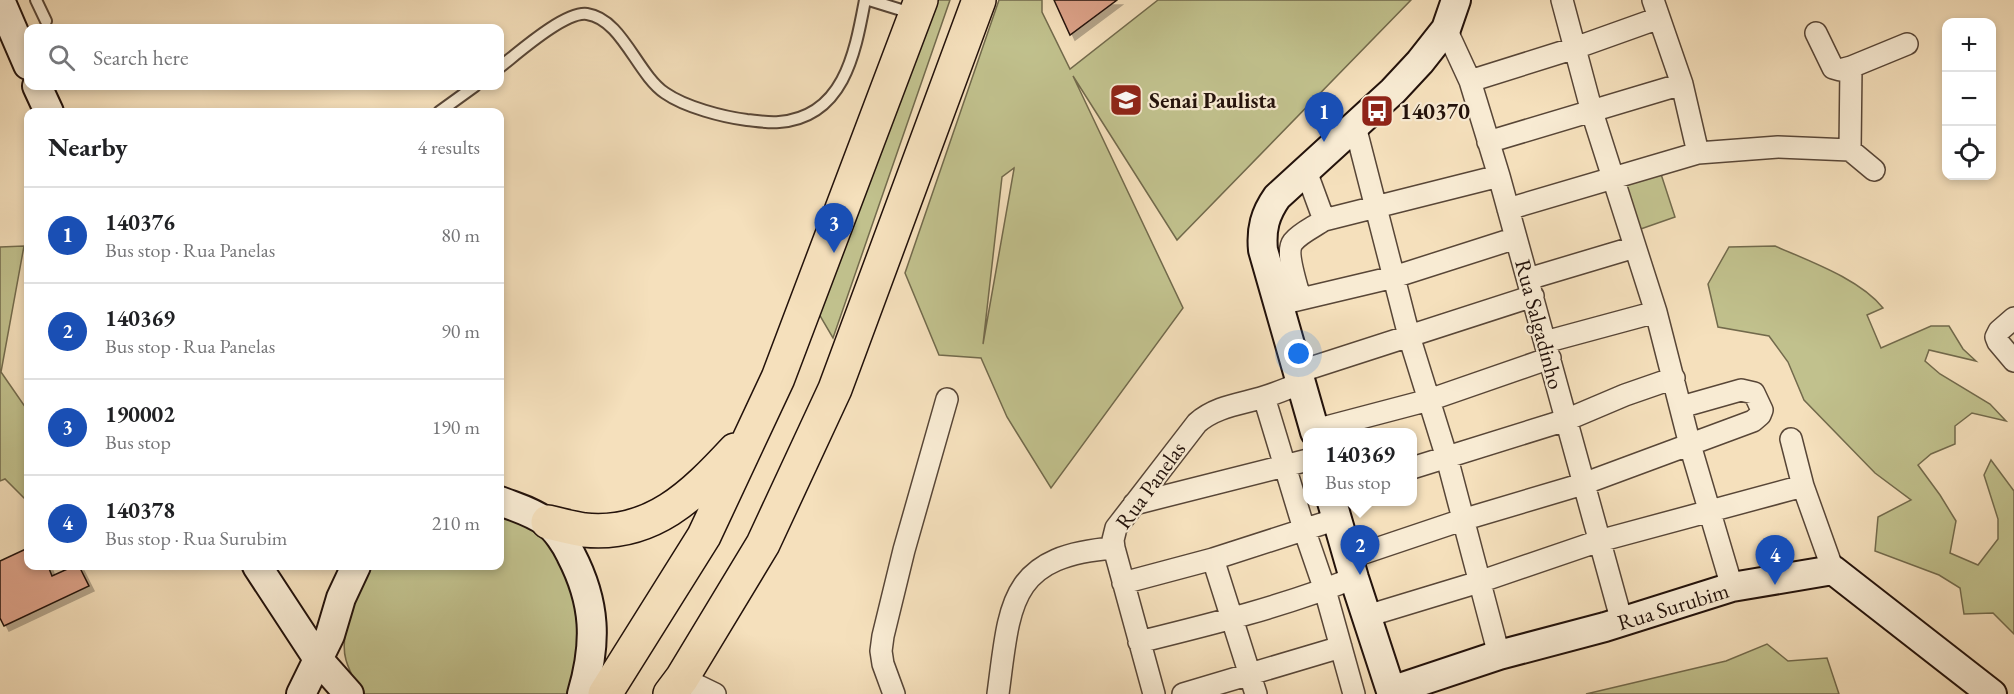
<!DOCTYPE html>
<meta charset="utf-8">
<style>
body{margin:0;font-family:"EB Garamond",serif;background:#f2f2f2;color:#202124}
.controls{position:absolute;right:18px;top:18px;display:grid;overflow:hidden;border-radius:12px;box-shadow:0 3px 9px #0003}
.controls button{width:54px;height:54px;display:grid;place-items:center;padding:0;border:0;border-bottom:2px solid #e0e0e0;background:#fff;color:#202124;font:30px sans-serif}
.you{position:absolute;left:1299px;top:354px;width:21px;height:21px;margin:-15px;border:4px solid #fff;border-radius:50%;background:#1a73e8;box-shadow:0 0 0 9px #1a73e833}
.badge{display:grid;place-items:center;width:39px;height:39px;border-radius:50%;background:#d93025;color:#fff;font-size:20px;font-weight:700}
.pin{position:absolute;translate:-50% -50px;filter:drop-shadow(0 2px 3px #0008)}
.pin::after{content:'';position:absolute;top:32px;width:21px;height:18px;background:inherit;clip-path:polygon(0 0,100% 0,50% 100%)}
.popup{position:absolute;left:1303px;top:428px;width:114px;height:78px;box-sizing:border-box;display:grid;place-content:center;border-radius:12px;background:#fff;filter:drop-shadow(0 2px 4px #0005);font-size:20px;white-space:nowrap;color:#757577}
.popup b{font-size:22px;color:#202124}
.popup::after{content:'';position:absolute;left:50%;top:100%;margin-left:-12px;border:12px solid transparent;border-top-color:#fff}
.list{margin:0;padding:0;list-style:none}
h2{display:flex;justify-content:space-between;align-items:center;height:78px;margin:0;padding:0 24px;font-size:26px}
h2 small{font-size:20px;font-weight:400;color:#757577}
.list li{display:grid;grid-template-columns:39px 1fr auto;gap:18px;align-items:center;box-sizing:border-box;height:96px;padding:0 24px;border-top:2px solid #e0e0e0}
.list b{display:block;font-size:22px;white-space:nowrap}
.list p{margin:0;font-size:20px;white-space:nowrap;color:#757577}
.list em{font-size:20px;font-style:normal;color:#757577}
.icon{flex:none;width:33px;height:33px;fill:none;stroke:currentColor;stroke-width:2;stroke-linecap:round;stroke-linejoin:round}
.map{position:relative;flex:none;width:2014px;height:694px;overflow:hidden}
.search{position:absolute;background:#fff;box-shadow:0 3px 9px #0003;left:24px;top:24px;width:480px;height:66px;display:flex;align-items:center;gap:15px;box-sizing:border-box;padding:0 21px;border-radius:12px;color:#757577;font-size:22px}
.panel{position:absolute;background:#fff;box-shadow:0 3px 9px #0003;left:24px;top:108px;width:480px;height:462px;border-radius:12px}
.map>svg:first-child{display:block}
</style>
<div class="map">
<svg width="2014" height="694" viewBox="0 0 2014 694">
<defs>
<filter id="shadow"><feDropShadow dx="5" dy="5" stdDeviation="0" flood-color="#0004"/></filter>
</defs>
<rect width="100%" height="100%" fill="#f5e0bc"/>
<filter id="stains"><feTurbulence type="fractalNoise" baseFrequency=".00333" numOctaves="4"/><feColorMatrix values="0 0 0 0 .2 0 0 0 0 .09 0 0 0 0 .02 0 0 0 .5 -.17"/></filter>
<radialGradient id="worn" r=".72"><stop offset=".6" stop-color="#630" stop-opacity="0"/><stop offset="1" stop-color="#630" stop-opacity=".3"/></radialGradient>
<path fill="#c1c18d" stroke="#726a4c" stroke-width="1.5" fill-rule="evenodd" d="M930 0H950L833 338 816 309Z
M999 0H1042V12L1070 69 1158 0H1411L1177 240 1073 76 1183 308 1051 488 1007 417 981 358 939 355 905 273ZM1014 168V169L983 344 1002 177Z
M1660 171 1675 217 1635 231 1620 184Z
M24 246 1 372 28 411V502L5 479 0 481V247Z
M1775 246C1809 261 1860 279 1883 308L1867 315 1881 348 1931 326H1949L1963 349 1976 361 1929 350 1925 361 1940 374 1990 404 2006 421 1972 413 1955 426V444L1931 454 1918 465 1940 495 1956 521 1950 553 1978 565 1998 539V519L1984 475 1991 460 2014 491V634L1993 613 1964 614 1960 588 1939 575 1875 551 1878 517 1911 500 1875 473 1804 400 1788 362 1769 336 1718 327 1708 284 1729 247Z
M500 503 541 524 580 589 583 664 567 694H361C356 683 349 671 346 660 338 633 358 589 369 566H500Z
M1767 644 1788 661 1827 658 1839 694H1586L1726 661Z"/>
<path fill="#dea38a" stroke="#23120b" stroke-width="1.5" filter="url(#shadow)" d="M1054 0H1117L1070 35Z
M28 548V566H48L52 576 74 566H79L89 586 4 626 0 618V561Z"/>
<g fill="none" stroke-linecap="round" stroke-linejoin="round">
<g stroke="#584637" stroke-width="14">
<path id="lane" d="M36 0 46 21
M869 0 911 13
M500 67C518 53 565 11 587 14 622 19 637 74 665 93 685 107 723 117 747 120 757 121 768 123 779 122 844 117 855 53 865 0
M439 112 475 86"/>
</g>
<g stroke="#584637" stroke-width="24">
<path id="street" d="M1562 0 1592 112 1656 312 1690 445 1732 587
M1446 29 1470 81 1499 176 1622 622
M1816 33 1833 68 1840 70 1851 67
M1470 81 1575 48 1659 18
M1355 126 1409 336 1447 458 1499 655
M1488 142 1682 84
M1850 150 1851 67 1907 44
M1698 153 1778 147 1850 150 1874 170
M1306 171 1324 220 1499 176
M1508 209 1698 153 1682 84 1653 0
M1528 279 1635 247
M1300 298C1297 286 1285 252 1293 242 1300 233 1314 227 1324 220
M1280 304 1394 277 1516 238
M2014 318 1999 331 1996 337 1998 342 2014 361
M1545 342 1656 312
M1298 372 1533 296
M1264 397 1304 529 1325 590 1354 694
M1315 430 1429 400 1550 358
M1791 439 1803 486
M1412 468 1566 420 1625 395 1674 378
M1134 504 1308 460
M1349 558 1462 520 1583 484 1753 421 1760 415 1762 410 1754 393 1741 390 1681 407
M1213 559 1256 694
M1123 583 1213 559 1337 519
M1367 616 1479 582 1599 541 1803 486 1833 570
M1139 642C1212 624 1285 606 1354 578
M682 678 715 694
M894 694 883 664 881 651 883 636 904 550 947 399
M998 694C1010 604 1008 556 1114 548
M1154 694 1114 548 1113 540 1116 528 1197 423C1216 406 1242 404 1264 397 1277 393 1289 388 1301 383
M1183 694 1341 647"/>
</g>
<g stroke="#23120b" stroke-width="32">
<path id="secondary" d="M0 0 28 65
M37 86 49 112
M1315 432 1263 250C1261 229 1265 214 1277 197L1393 91 1420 62 1446 29 1456 0
M500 501C515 507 533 512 546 522 556 529 566 544 571 555 596 603 597 643 582 694
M1332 502 1354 578 1391 691 1499 655 1605 627 1732 587 1833 570 1992 694
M257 566 318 659 349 694
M301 694 330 635 341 598 356 566"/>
</g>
<g stroke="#23120b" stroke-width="36">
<path id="highway" d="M548 522C560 525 572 528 584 530 652 537 693 495 735 450
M605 694 704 536 778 378 921 0
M670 694 682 678 763 544 835 389 979 0"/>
</g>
<use href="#lane" stroke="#f8ebd3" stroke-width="10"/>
<use href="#street" stroke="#f8ebd3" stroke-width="21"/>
<use href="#secondary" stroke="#f8ebd3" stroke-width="28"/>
<use href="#highway" stroke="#f5e0bc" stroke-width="33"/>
</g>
<defs>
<g id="university-square" transform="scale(1.725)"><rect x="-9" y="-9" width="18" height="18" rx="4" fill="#8f2418" stroke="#f8ebd3"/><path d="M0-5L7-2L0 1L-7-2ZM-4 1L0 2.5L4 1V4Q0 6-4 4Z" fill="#fff"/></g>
<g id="bus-square" transform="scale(1.725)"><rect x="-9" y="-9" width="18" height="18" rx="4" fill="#8f2418" stroke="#f8ebd3"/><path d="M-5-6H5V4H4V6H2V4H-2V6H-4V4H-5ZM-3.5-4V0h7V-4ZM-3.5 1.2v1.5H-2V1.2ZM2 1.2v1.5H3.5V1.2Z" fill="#fff"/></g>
</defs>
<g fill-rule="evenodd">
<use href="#university-square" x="1126" y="100"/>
<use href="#bus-square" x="1377" y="111"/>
</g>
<g text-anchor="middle" stroke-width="4.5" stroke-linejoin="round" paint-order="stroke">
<g font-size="22" font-weight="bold" fill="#23120b" stroke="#f8ebd3" text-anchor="start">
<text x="1149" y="108">Senai Paulista</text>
<text x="1400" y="119">140370</text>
</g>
<g font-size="22" fill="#23120b" stroke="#f8ebd3">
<text transform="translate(1540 324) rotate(75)" y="8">Rua Salgadinho</text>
<text transform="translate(1150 485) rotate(-54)" y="8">Rua Panelas</text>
<text transform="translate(1673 606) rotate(-17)" y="8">Rua Surubim</text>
</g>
</g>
<rect width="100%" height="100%" filter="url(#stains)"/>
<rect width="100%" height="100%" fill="url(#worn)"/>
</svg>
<div class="controls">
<button>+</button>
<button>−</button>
<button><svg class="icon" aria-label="locate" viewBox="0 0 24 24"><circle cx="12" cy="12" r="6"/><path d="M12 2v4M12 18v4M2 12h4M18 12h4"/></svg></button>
</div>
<div class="you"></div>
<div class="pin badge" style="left:1324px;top:142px;background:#1a4fb4">1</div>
<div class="pin badge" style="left:1360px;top:575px;background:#1a4fb4">2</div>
<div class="popup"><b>140369</b>Bus stop</div>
<div class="pin badge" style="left:834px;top:253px;background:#1a4fb4">3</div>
<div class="pin badge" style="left:1775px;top:585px;background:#1a4fb4">4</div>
<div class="search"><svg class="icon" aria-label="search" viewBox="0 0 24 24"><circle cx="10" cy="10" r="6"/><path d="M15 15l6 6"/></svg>Search here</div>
<section class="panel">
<h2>Nearby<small>4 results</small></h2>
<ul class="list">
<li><span class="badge" style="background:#1a4fb4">1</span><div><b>140376</b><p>Bus stop · Rua Panelas</p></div><em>80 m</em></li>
<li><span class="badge" style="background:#1a4fb4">2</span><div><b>140369</b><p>Bus stop · Rua Panelas</p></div><em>90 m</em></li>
<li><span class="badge" style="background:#1a4fb4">3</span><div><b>190002</b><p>Bus stop</p></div><em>190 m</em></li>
<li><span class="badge" style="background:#1a4fb4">4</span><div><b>140378</b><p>Bus stop · Rua Surubim</p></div><em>210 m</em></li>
</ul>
</section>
</div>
